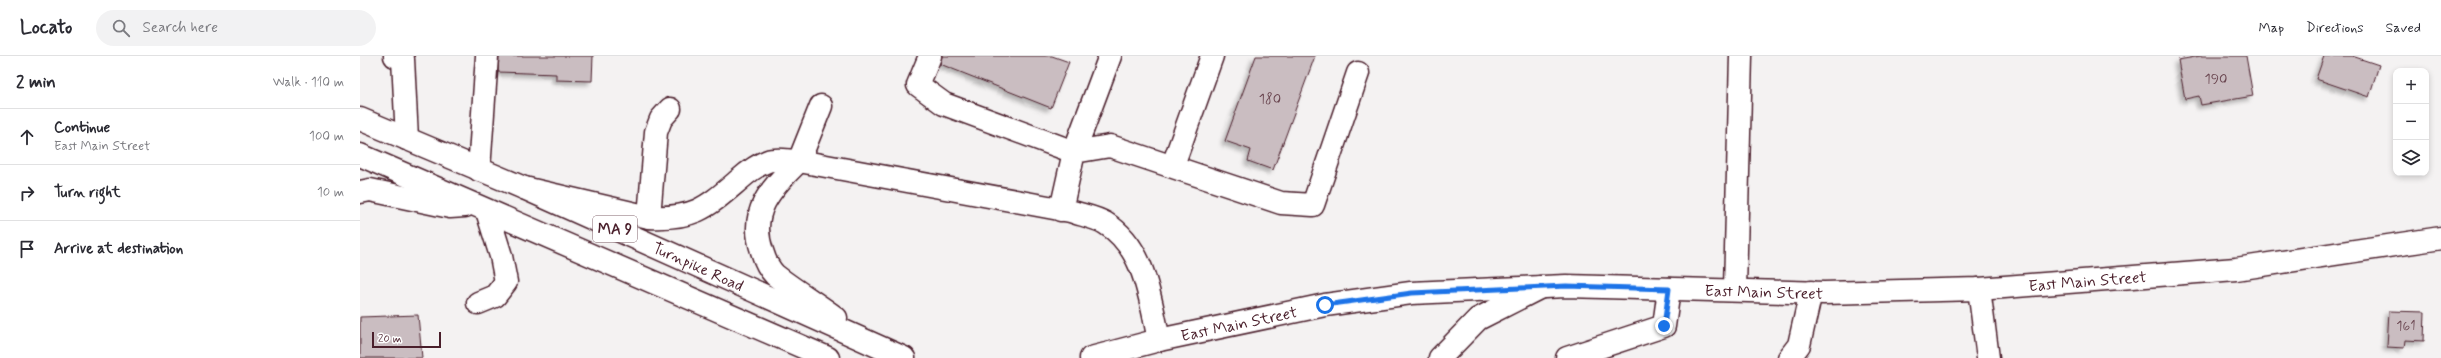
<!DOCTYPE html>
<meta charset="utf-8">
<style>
body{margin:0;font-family:Mynerve,sans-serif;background:#f2f2f3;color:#2b2b33}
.controls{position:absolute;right:12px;top:12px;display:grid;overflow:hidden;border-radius:8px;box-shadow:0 2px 6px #0003}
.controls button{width:36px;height:36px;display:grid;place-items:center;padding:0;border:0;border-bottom:1px solid #e1e1e2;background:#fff;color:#2b2b33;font:20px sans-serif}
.scale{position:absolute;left:12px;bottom:10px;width:69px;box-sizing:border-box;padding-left:4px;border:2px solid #4a1f2b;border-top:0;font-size:11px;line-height:14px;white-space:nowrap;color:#4a1f2b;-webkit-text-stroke:3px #fff;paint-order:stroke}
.stop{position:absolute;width:12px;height:12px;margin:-9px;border:3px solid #1a73e8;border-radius:50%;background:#fff}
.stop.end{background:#1a73e8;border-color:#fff;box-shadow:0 1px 4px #0008}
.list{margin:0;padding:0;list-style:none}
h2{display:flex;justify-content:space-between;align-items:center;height:52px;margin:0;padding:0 16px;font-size:17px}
h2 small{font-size:13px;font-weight:400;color:#7c7c81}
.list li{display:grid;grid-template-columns:26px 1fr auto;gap:12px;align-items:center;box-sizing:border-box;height:56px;padding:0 16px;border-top:1px solid #e1e1e2}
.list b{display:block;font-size:15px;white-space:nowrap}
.list p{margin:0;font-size:13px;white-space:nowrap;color:#7c7c81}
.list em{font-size:13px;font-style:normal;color:#7c7c81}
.icon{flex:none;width:22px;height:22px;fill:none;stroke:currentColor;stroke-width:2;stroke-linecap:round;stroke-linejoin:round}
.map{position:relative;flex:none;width:2081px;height:302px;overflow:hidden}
header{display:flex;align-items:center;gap:24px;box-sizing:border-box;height:56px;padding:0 20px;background:#fff;border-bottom:1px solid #e1e1e2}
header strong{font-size:19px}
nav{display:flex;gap:22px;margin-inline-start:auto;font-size:14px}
.search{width:280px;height:36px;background:#f2f2f3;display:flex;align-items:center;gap:10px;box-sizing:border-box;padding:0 14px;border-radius:22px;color:#7c7c81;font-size:15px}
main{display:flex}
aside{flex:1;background:#fff}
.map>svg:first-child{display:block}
</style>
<header>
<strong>Locato</strong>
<div class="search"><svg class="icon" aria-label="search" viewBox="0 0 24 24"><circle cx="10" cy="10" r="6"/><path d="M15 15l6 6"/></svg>Search here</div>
<nav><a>Map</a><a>Directions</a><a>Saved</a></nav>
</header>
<main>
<aside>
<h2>2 min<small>Walk · 110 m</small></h2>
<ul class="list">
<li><svg class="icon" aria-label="ahead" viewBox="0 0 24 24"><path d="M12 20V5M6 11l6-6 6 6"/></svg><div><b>Continue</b><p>East Main Street</p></div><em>100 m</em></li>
<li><svg class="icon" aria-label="right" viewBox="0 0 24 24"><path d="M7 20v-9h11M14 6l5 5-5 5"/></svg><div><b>Turn right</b></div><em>10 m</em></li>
<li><svg class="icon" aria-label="arrive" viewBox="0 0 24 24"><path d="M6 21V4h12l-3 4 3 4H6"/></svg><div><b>Arrive at destination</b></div></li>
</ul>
</aside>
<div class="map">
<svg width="2081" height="302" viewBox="0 0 2081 302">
<defs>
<filter id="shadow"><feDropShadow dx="-3.5" dy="3.5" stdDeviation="2" flood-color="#0004"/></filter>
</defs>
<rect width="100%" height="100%" fill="#f4f2f2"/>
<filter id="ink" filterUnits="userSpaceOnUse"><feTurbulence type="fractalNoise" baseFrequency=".025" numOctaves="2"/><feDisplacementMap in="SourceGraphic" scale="8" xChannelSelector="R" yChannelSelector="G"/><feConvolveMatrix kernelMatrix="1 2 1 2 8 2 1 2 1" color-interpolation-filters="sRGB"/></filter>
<g filter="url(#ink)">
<path fill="#cabdc1" stroke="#4a1f2b" filter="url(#shadow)" d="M139 0H233L232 25 196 24V18L138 16Z
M582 0H692L709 6 691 52 580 8Z
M896 0H955L913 114 888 105 891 94 865 85Z
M1841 0H1886L1893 40 1841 49 1839 40 1825 43 1818 4Z
M1964 0H1992L2019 9 2009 41 1956 23Z
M2029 255 2065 256 2064 285 2045 284 2044 292 2027 291Z
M58 259 62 302H0V261Z"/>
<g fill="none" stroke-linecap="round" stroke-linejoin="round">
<g stroke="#4a1f2b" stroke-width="25">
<path id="minor" d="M35 0 43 3 47 83
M570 0 558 29 584 48 714 96 701 154
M750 0 714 96 750 90 921 147 953 149 998 17
M439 105 461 50
M813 109 852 0
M119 114 127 0
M289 161 296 76 301 63 310 53
M1375 233 1381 0
M1619 233 1628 302
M118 247 135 240 146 226 141 200 127 155
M1207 302 1304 270 1309 233
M1429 302 1439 289 1451 236"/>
</g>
<g stroke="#4a1f2b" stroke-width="25">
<g id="major">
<path id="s1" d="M731 302 799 284 965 249 1051 237 1206 230 1464 237 1619 233 1876 213 2081 182"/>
</g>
</g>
<g stroke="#4a1f2b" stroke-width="25">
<g id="highway">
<path id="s2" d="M0 63 164 132 544 302"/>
<path d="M0 99 468 302"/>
<path d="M439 105C412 132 388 154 402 195 404 202 409 213 415 219 434 234 456 247 476 262"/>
<path d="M164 132 289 161C335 163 346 152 379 124 388 116 397 109 408 105 416 102 430 105 439 105L710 155C721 159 735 161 745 167 785 191 790 243 799 284"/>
<path d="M0 136 10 134 90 151 105 150"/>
<path d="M1080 302 1118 263 1181 231"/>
</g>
</g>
<use href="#minor" stroke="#fff" stroke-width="22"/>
<use href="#major" stroke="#fff" stroke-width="22"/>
<use href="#highway" stroke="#fff" stroke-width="22"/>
</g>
</g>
<g fill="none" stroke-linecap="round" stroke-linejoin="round" filter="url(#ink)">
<path stroke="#1a73e8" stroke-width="5" d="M965 249 1052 237 1206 230 1309 233 1304 270"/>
</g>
<g text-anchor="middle" stroke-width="4" stroke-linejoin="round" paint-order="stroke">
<g font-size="14" fill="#6a4650">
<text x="1856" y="27">190</text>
<text x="910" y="47">180</text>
<text x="2046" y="274">161</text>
</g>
<rect fill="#fff" stroke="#80626b" stroke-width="1" x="233" y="160" width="44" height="26" rx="3"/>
<g font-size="15" font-weight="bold" fill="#4a1f2b">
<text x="255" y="178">MA 9</text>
</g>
<g font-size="16" fill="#4a1f2b" stroke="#fff">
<text dy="6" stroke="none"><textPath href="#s2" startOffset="369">Turnpike Road</textPath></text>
<text dy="6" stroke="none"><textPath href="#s1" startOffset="1004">East Main Street</textPath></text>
<text dy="6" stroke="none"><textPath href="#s1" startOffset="680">East Main Street</textPath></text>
<text dy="6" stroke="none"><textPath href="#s1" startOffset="152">East Main Street</textPath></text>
</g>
</g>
</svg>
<div class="controls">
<button>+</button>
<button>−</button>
<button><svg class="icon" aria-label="layers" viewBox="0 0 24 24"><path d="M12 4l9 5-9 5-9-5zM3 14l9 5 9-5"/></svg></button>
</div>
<div class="scale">20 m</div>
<div class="stop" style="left:965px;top:249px"></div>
<div class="stop end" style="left:1304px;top:270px"></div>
</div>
</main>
